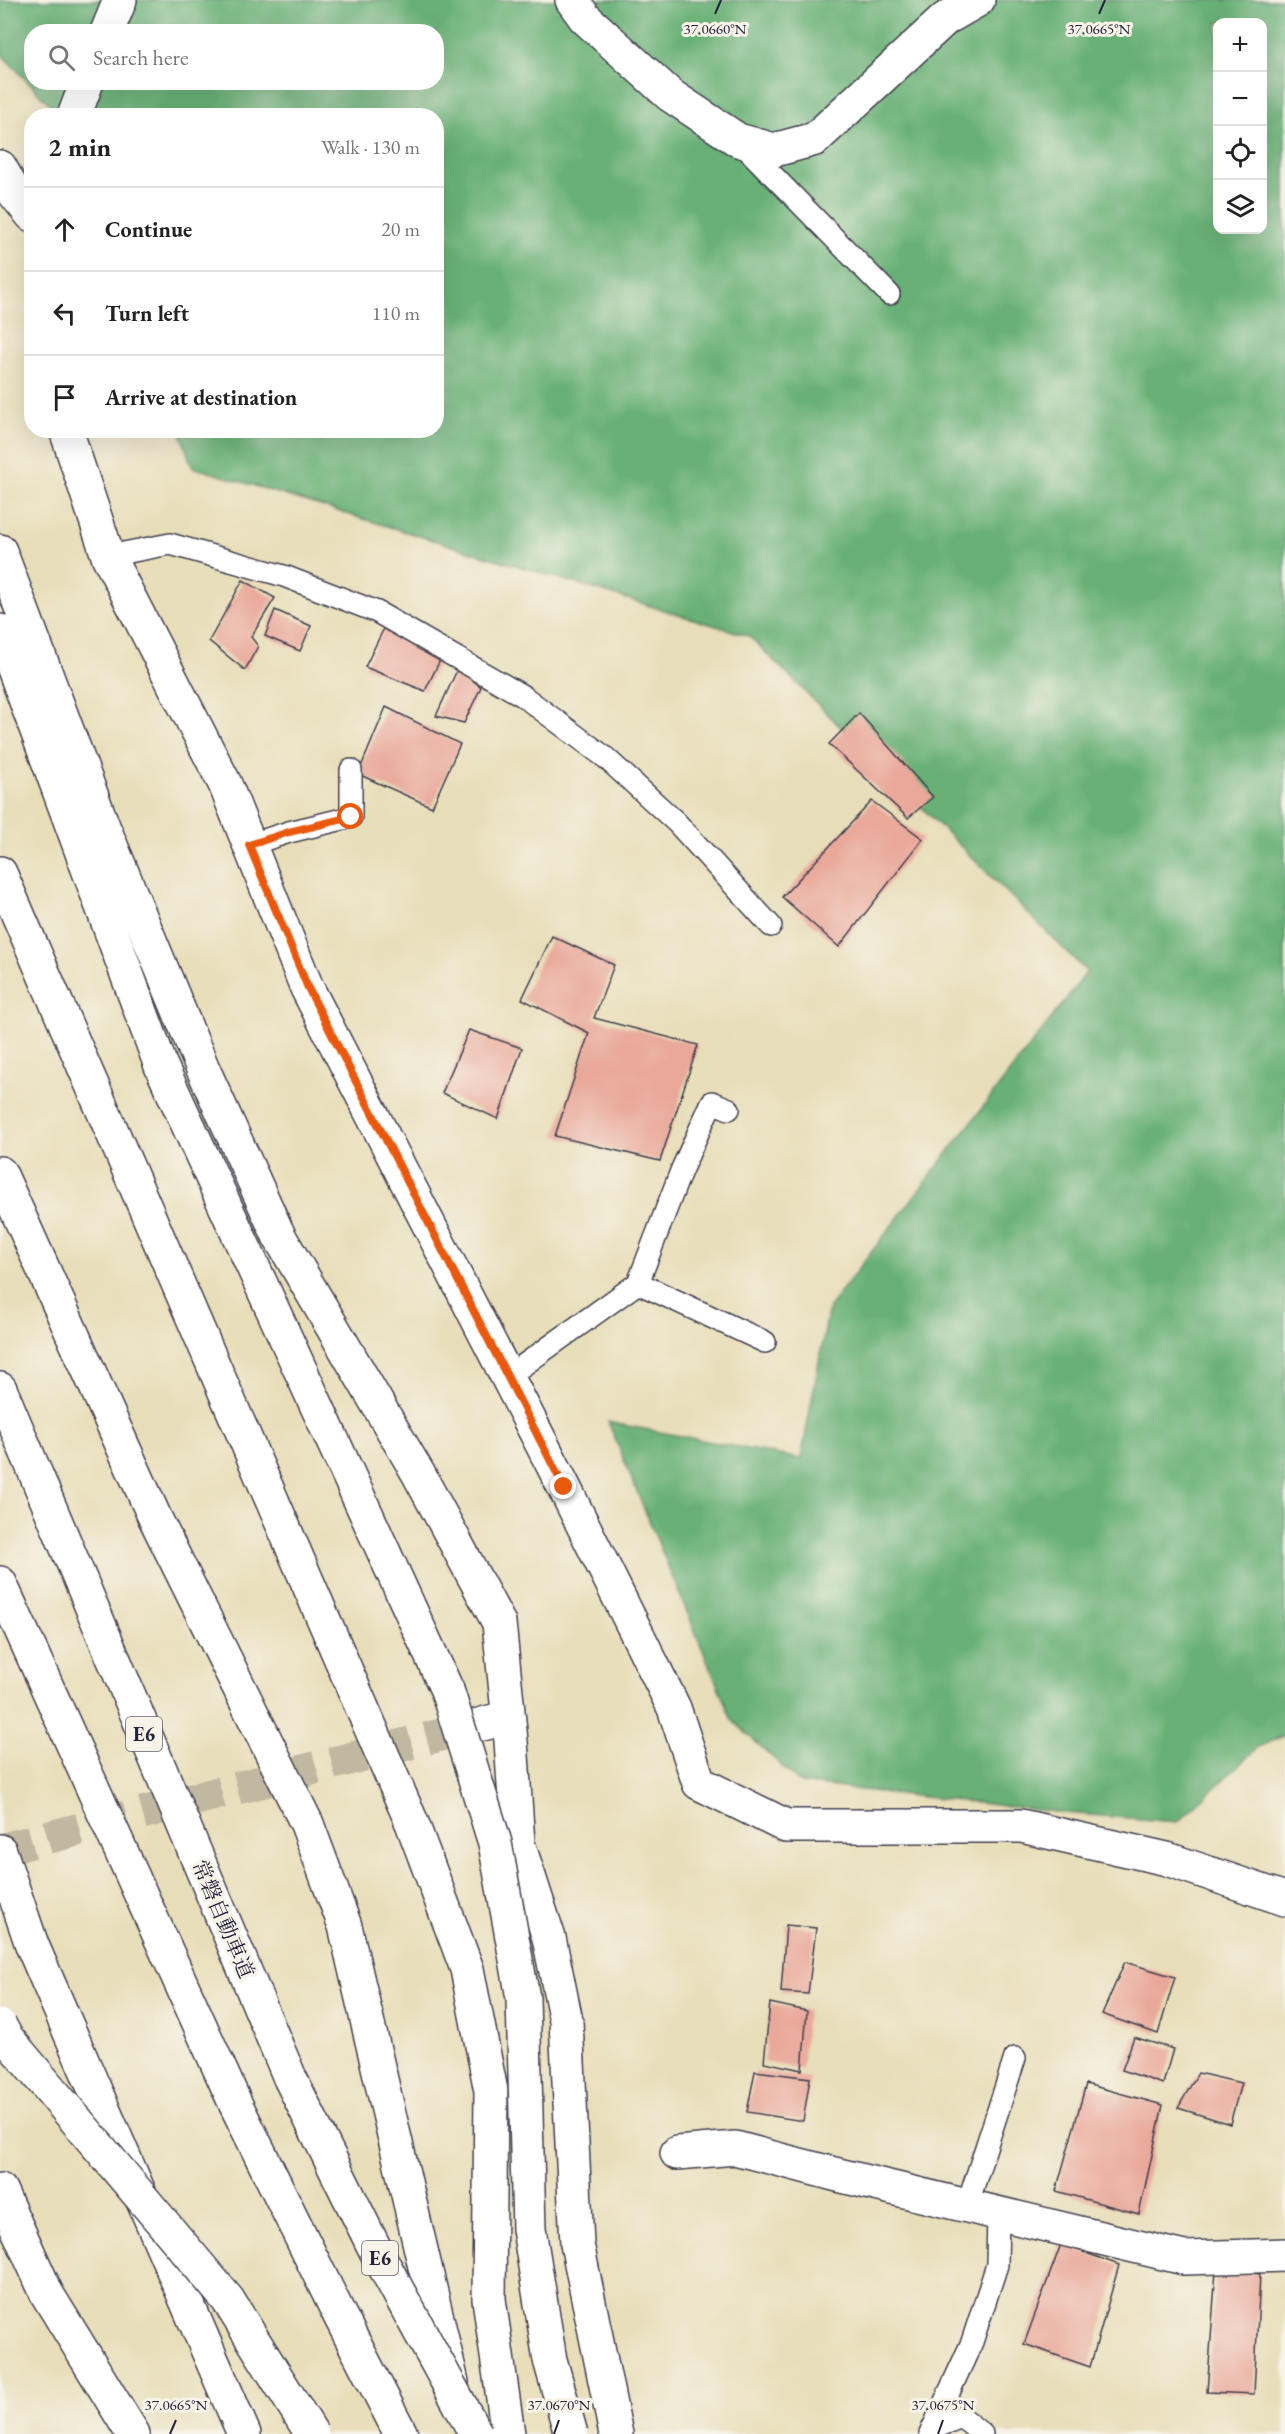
<!DOCTYPE html>
<meta charset="utf-8">
<style>
body{margin:0;font-family:"EB Garamond","Noto Serif JP",serif;background:#f6f6f6;color:#222}
.controls{position:absolute;right:18px;top:18px;display:grid;overflow:hidden;border-radius:12px;box-shadow:0 6px 24px #0002}
.controls button{width:54px;height:54px;display:grid;place-items:center;padding:0;border:0;border-bottom:2px solid #e0e0e0;background:#fff;color:#222;font:30px sans-serif}
.stop{position:absolute;width:18px;height:18px;margin:-14px;border:4px solid #ea580c;border-radius:50%;background:#fff}
.stop.end{background:#ea580c;border-color:#fff;box-shadow:0 2px 6px #0008}
.list{margin:0;padding:0;list-style:none}
h2{display:flex;justify-content:space-between;align-items:center;height:78px;margin:0;padding:0 24px;font-size:26px}
h2 small{font-size:20px;font-weight:400;color:#767676}
.list li{display:grid;grid-template-columns:39px 1fr auto;gap:18px;align-items:center;box-sizing:border-box;height:84px;padding:0 24px;border-top:2px solid #e0e0e0}
.list b{display:block;font-size:22px;white-space:nowrap}
.list em{font-size:20px;font-style:normal;color:#767676}
.icon{flex:none;width:33px;height:33px;fill:none;stroke:currentColor;stroke-width:2;stroke-linecap:round;stroke-linejoin:round}
.map{position:relative;flex:none;width:1285px;height:2434px;overflow:hidden}
.search{position:absolute;background:#fff;box-shadow:0 6px 24px #0002;left:24px;top:24px;width:420px;height:66px;display:flex;align-items:center;gap:15px;box-sizing:border-box;padding:0 21px;border-radius:24px;color:#767676;font-size:22px}
.panel{position:absolute;background:#fff;box-shadow:0 6px 24px #0002;left:24px;top:108px;width:420px;height:330px;border-radius:24px}
.map>svg:first-child{display:block}
</style>
<div class="map">
<svg width="1285" height="2434" viewBox="0 0 1285 2434">
<rect width="100%" height="100%" fill="#f7f3e8"/>
<filter id="ink" filterUnits="userSpaceOnUse"><feTurbulence type="fractalNoise" baseFrequency=".0167" numOctaves="2"/><feDisplacementMap in="SourceGraphic" scale="12" xChannelSelector="R" yChannelSelector="G"/><feConvolveMatrix kernelMatrix="1 2 1 2 8 2 1 2 1" color-interpolation-filters="sRGB"/></filter>
<filter id="wash" filterUnits="userSpaceOnUse"><feTurbulence type="fractalNoise" baseFrequency=".008" numOctaves="4" result="noise"/><feDisplacementMap in="SourceGraphic" scale="24" xChannelSelector="R" yChannelSelector="G"/><feGaussianBlur stdDeviation="1.35" result="paint"/><feColorMatrix in="noise" values="0 0 0 0 0 0 0 0 0 0 0 0 0 0 0 0 0 1.4 0 .05"/><feComposite in="paint" operator="in"/></filter>
<g filter="url(#wash)">
<rect width="100%" height="100%" fill="#e8deb9"/>
<path fill="#67b076" stroke="#446958" stroke-width="1.5" fill-rule="evenodd" d="M0 0H1285V1735L1257 1748 1178 1822 1065 1813 800 1783 732 1720 608 1422 801 1459 829 1307 1087 972 749 636 192 467 180 431 436 430V116L60 115 0 53ZM1218 22H1262V230H1218ZM32 32H436V82H32Z"/>
<g id="blocks">
<path fill="#e9a89a" d="M243 580 275 598 251 637 258 646 245 670 209 641Z
M275 610 311 626 300 651 265 636Z
M384 628 440 660 425 691 365 667Z
M458 668 481 687 464 723 436 716Z
M386 707 460 744 432 807 358 774Z
M859 713 933 797 908 818 829 744Z
M872 801 923 839 839 947 782 897Z
M552 936 614 965 594 1018 698 1045 660 1161 555 1136 589 1033 522 999Z
M469 1030 522 1048 498 1119 442 1093Z
M786 1925 816 1928 808 1994 781 1992Z
M1125 1962 1175 1977 1158 2034 1102 2014Z
M770 2003 807 2011 802 2070 764 2062Z
M1134 2037 1173 2049 1163 2084 1122 2070Z
M755 2071 810 2078 803 2121 747 2112Z
M1198 2073 1241 2083 1230 2124 1178 2108Z
M1086 2084 1163 2105 1139 2214 1056 2191Z
M1061 2244 1119 2265 1090 2367 1024 2344Z
M1216 2270 1260 2274 1254 2394 1207 2392Z"/>
</g>
</g>
<g filter="url(#ink)">
<use href="#blocks" fill-opacity="0" stroke="#403e4e" stroke-width="1.5"/>
<g fill="none" stroke-linecap="round" stroke-linejoin="round">
<path stroke="#c0b8a0" stroke-width="33" stroke-dasharray="33 16" stroke-linecap="butt" d="M0 1850 479 1725"/>
<g stroke="#403e4e" stroke-width="24">
<path id="service" d="M743 145 889 294
M108 556 170 544 284 576 377 612 523 696 606 758 677 823 771 926
M249 845 289 832 351 817V770
M638 1283 681 1171 712 1102 729 1109
M507 1377 638 1283 765 1342
M967 2206 1015 2058
M932 2429 961 2417 982 2434
M930 2434 972 2342 997 2265 998 2214"/>
</g>
<g stroke="#403e4e" stroke-width="36">
<path id="minor" d="M572 0 585 18 670 95 738 140 774 150 815 139 945 19 978 0
M107 32 120 0
M74 116 87 82
M0 167 15 194 32 215
M66 430 108 556 225 784 307 988 564 1487 674 1708 699 1783 786 1826H1021L1167 1859 1285 1899
M0 551 103 826 203 1069 279 1236 418 1473 499 1623 511 1741 518 1843 549 1938 566 2021 577 2244 616 2434
M479 1725 508 1717
M677 2153 735 2148 838 2175 1184 2258 1285 2255"/>
</g>
<g stroke="#403e4e" stroke-width="36">
<path id="motorway" d="M0 631 161 1066 447 1690
M0 873 412 1823 467 1969 491 2091 489 2299 508 2434
M0 1173 155 1518 307 1824 345 1926 452 2382
M0 1389 290 2078
M0 1583 236 2105 340 2316 401 2434
M0 1851 32 1945 244 2434
M0 2190 47 2294 133 2434"/>
</g>
<use href="#service" stroke="#fff" stroke-width="21"/>
<use href="#minor" stroke="#fff" stroke-width="33"/>
<use href="#motorway" stroke="#fff" stroke-width="33"/>
<g stroke="#403e4e" stroke-width="36" stroke-linecap="butt">
<path id="motorway-bridge" d="M447 1690 495 1843 523 1998 529 2229 550 2360 571 2434
M0 2026 6 2037 228 2300 312 2434
M290 2078 375 2249 476 2434"/>
</g>
<use href="#motorway-bridge" stroke="#fff" stroke-width="33"/>
</g>
</g>
<g fill="none" stroke-linecap="round" stroke-linejoin="round" filter="url(#ink)">
<path stroke="#ea580c" stroke-width="8" d="M351 817 289 832 249 845 308 988 564 1487"/>
</g>
<path fill="none" stroke="#22223b" stroke-width="2" d="M715 14 721 0M1099 14 1105 0M170 2434 176 2420M554 2434 559 2420M938 2434 943 2420"/>
<g text-anchor="middle" stroke-width="6" stroke-linejoin="round" paint-order="stroke">
<g fill="#f7f3e8" stroke="#62616f" stroke-width="1.5">
<rect x="126" y="1717" width="36" height="34" rx="4.5"/>
<rect x="362" y="2241" width="36" height="34" rx="4.5"/>
</g>
<g font-size="20" font-weight="bold" fill="#22223b">
<text x="144" y="1741">E6</text>
<text x="380" y="2265">E6</text>
</g>
<g font-size="21" fill="#22223b" stroke="#f7f3e8">
<text transform="translate(223 1919) rotate(67)" y="7">常磐自動車道</text>
</g>
</g>
<g font-size="15" text-anchor="middle" fill="#22223b" stroke="#f7f3e8" stroke-width="6" stroke-linejoin="round" paint-order="stroke">
<text x="715" y="34">37.0660°N</text>
<text x="1099" y="34">37.0665°N</text>
<text x="176" y="2410">37.0665°N</text>
<text x="559" y="2410">37.0670°N</text>
<text x="943" y="2410">37.0675°N</text>
</g>
</svg>
<div class="controls">
<button>+</button>
<button>−</button>
<button><svg class="icon" aria-label="locate" viewBox="0 0 24 24"><circle cx="12" cy="12" r="6"/><path d="M12 2v4M12 18v4M2 12h4M18 12h4"/></svg></button>
<button><svg class="icon" aria-label="layers" viewBox="0 0 24 24"><path d="M12 4l9 5-9 5-9-5zM3 14l9 5 9-5"/></svg></button>
</div>
<div class="stop" style="left:351px;top:817px"></div>
<div class="stop end" style="left:564px;top:1487px"></div>
<div class="search"><svg class="icon" aria-label="search" viewBox="0 0 24 24"><circle cx="10" cy="10" r="6"/><path d="M15 15l6 6"/></svg>Search here</div>
<section class="panel">
<h2>2 min<small>Walk · 130 m</small></h2>
<ul class="list">
<li><svg class="icon" aria-label="ahead" viewBox="0 0 24 24"><path d="M12 20V5M6 11l6-6 6 6"/></svg><div><b>Continue</b></div><em>20 m</em></li>
<li><svg class="icon" aria-label="left" viewBox="0 0 24 24"><path d="M17 20v-9H6M10 6l-5 5 5 5"/></svg><div><b>Turn left</b></div><em>110 m</em></li>
<li><svg class="icon" aria-label="arrive" viewBox="0 0 24 24"><path d="M6 21V4h12l-3 4 3 4H6"/></svg><div><b>Arrive at destination</b></div></li>
</ul>
</section>
</div>
